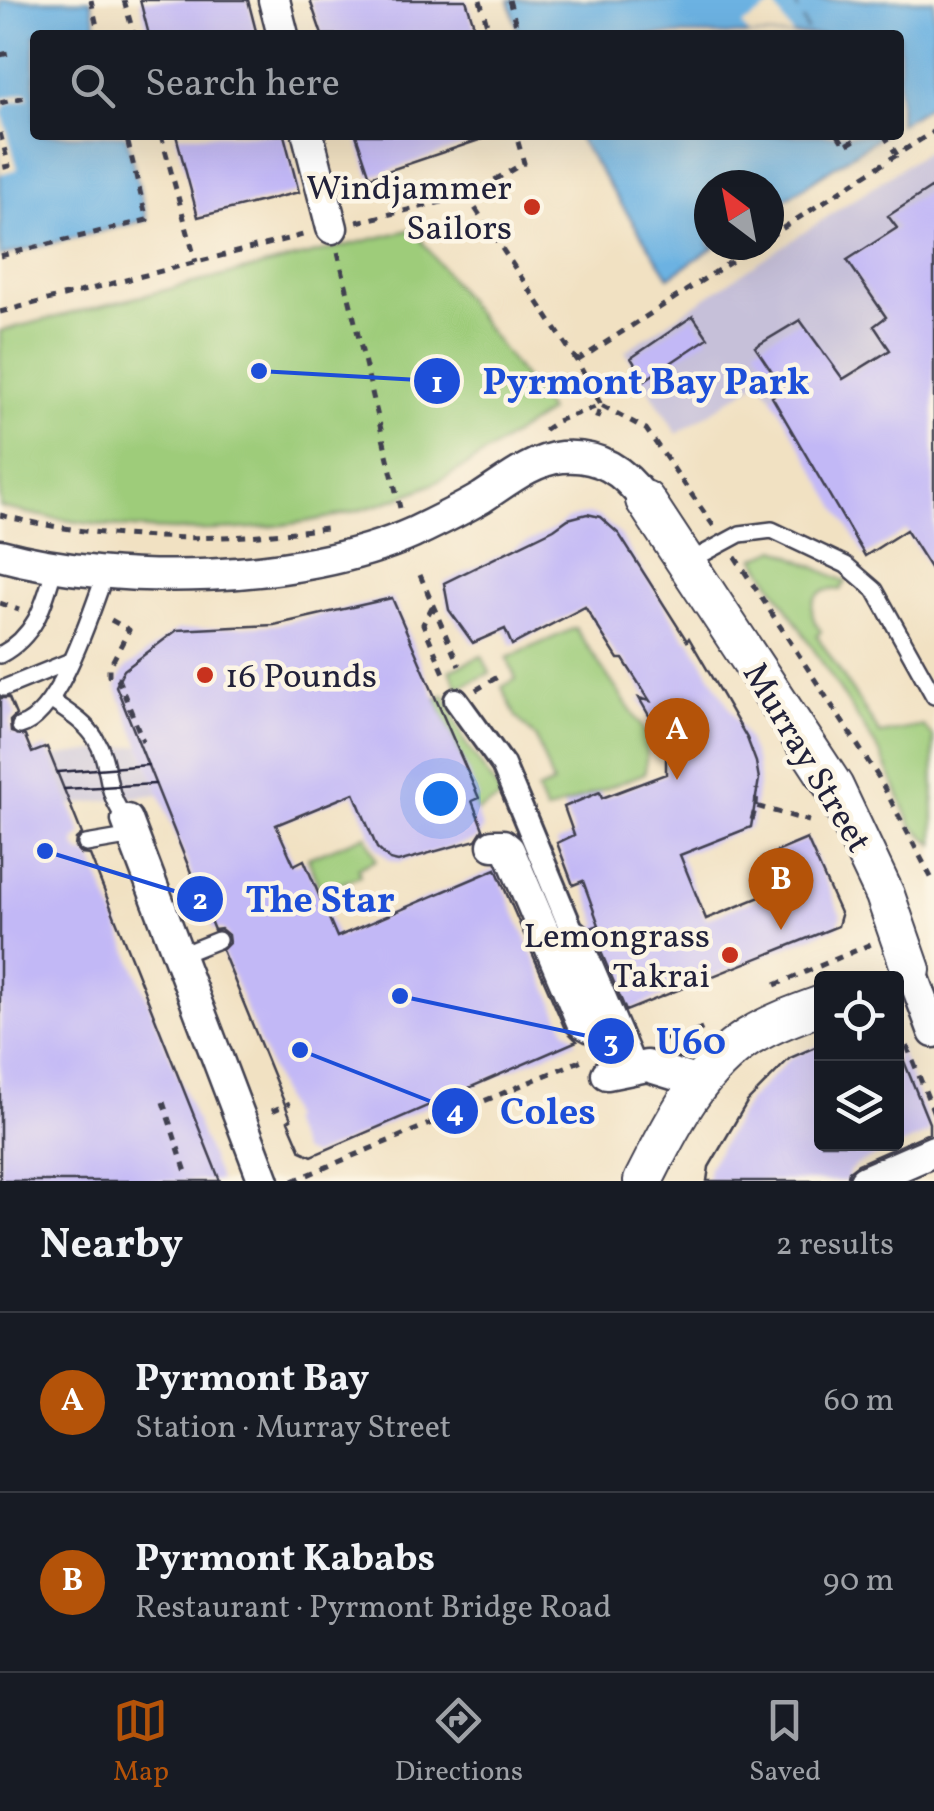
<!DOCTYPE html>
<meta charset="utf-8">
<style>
body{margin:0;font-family:Vollkorn,serif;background:#242831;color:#f1f3f6}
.controls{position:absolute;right:30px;bottom:30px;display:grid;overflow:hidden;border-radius:10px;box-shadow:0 10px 40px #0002}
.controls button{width:90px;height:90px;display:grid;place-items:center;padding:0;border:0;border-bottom:2px solid #363941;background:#171b24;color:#f1f3f6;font:50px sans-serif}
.compass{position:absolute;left:694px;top:170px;width:90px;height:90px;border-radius:50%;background:#171b24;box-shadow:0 10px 40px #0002;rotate:328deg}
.you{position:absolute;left:440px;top:798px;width:35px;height:35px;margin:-25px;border:8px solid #fff;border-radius:50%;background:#1a73e8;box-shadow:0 0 0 15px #1a73e833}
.badge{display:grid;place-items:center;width:65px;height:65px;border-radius:50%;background:#b45309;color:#fff;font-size:32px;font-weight:700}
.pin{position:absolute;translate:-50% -82px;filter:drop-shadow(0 2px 5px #0008)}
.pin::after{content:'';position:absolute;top:52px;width:35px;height:30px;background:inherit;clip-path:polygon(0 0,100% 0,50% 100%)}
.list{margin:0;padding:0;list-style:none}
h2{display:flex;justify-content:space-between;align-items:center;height:130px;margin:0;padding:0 40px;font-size:42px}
h2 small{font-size:32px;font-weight:400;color:#9ea1a6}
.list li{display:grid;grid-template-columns:65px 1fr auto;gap:30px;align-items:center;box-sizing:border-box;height:180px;padding:0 40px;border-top:2px solid #363941}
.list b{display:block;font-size:38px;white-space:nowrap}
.list p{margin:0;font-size:32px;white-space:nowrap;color:#9ea1a6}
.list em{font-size:32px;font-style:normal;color:#9ea1a6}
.icon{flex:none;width:55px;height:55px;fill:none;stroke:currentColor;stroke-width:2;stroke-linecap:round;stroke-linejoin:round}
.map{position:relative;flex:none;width:934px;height:1181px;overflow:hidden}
.search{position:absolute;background:#171b24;box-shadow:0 10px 40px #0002;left:30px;right:30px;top:30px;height:110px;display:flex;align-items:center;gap:25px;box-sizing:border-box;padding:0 35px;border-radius:10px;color:#9ea1a6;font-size:38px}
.sheet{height:490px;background:#171b24}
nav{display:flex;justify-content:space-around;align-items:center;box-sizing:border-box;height:140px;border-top:2px solid #363941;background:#171b24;font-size:28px;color:#9ea1a6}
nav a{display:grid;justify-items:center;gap:5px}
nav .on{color:#b45309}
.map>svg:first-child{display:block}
</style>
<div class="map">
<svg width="934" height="1181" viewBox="0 0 934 1181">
<rect width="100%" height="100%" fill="#fcf5e5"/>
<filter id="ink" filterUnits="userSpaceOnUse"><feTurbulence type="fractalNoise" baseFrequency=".01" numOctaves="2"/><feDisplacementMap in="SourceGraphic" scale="20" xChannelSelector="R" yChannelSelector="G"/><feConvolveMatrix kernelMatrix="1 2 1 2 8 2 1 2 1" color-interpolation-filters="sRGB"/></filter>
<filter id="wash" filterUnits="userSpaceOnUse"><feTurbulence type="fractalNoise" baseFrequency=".0048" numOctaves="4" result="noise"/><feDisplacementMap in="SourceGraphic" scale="40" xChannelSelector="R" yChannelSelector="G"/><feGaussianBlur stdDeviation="2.25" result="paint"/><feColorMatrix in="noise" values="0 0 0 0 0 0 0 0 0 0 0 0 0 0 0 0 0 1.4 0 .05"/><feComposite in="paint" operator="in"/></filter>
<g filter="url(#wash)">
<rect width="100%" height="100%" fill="#f1e1c2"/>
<path fill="#c6c0d9" d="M934 146V186L888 216 897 228 847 260 886 317 890 350 843 379 800 320 755 347 782 387 772 397 760 380 677 434 625 351Z
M139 745 159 794 70 805 51 757Z"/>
<path fill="#9ecc7a" stroke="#60775a" stroke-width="2.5" d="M413 229 549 412C508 437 467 469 424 488 296 543 133 539 0 507V331Z
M777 549 846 582 840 590C812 585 804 612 821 631L817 636 880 734 923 726 933 736 934 845 911 824 882 756 755 558Z
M575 628 648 736 645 773 546 812 537 791 553 784 536 738 516 717 502 687 516 679 507 658Z
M482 656 490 673 458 688 450 670Z
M445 695 464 741 499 792 500 799 476 812 472 801 478 798 436 699Z
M366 835 376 860 358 868 360 876 321 892 308 858Z"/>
<path fill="#6cb2e2" stroke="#476a8e" stroke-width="2.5" d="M0 0H91L99 35H35V135H126L147 220 0 256Z
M509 0H934V102L899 124V35H519Z
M576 135H882L769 210V185H709V245H717L669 277Z"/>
<path fill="#f1e1c2" d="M774 5 793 35H749L742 25Z
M27 92 29 98 5 104 2 112 18 169 0 174V99Z"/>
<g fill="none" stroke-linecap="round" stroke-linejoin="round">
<path stroke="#3c5475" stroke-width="2.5" stroke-dasharray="12 10" stroke-linecap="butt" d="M794 0 807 30 799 35"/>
</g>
<g id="blocks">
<path fill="#c2b8f6" d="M140 0H248L257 35H149Z
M310 0H466L477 35H322Z
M176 135H284L299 192 198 217Z
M356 135H482V139L370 177Z
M934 186V574L906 530 865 556 772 397 782 387 755 347 800 320 843 379 890 350 874 326 886 317 847 260 897 228 888 216Z
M693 316 708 338 645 380 631 358Z
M587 514 600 517 619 534 687 641 689 638 747 738 756 762 759 779 751 827 680 855 706 919 775 891 762 858 807 839 841 915 838 926 626 1011 591 928 599 925 583 881 573 885 557 843 574 835 564 807 600 792 602 798 666 774V752L648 720 651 719 639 698 650 701 623 659H618L585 607 512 645 505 629 473 643 449 610 444 583 554 529 568 519Z
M392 598 479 798 472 801 483 829 476 840 398 862 390 860 377 848 354 793 276 825 294 865 304 860 337 937 496 869 565 1029 577 1041 312 1156 301 1151 288 1121 291 1119 222 950 229 943 228 935 221 929 214 930 116 686 124 670 177 630 274 625Z
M0 698H9L16 715 10 721 11 732 25 736 32 753 47 747 82 834 76 839 75 847 81 854 90 855 220 1181H0Z
M822 1044V1144H896L897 1044 929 1123V1133L858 1164 849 1171 847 1181H707L709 1167 747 1102 790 1058Z"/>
</g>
</g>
<g filter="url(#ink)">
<use href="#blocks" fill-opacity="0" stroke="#413f4f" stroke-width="2.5"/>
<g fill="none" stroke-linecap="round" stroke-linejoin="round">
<g stroke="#413f4f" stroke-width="20">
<path id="service" d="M688 562 740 534 772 530 846 565 875 590 934 696
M0 655C37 635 44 604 55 566
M4 688 68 662
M52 701C67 712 85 722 95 738 113 767 102 791 127 820
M20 726C60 715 92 609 106 572
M86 844 133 836
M178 956 218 940"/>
</g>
<g stroke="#413f4f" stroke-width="28">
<path id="pedestrian" d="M456 700 503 765 574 936"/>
</g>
<g stroke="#413f4f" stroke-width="35">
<path id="minor" d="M274 0 283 35
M308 135 332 228
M0 555C118 587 301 583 413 533 436 522 459 511 481 498 506 482 532 460 562 457 599 454 624 471 645 500
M127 820 264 1181
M493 845H503L509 850 582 1022 620 1043
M574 936 631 1069
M911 970 934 1032
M607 1074 647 1066 699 1082
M865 1181 934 1151"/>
</g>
<g stroke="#413f4f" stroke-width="42">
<path id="tertiary" d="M645 500 834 787 885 895 911 970
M643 1181C670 1128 697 1070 749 1037 772 1023 797 1014 822 1005"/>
</g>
<path stroke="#413f4f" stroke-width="5" stroke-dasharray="8 8" stroke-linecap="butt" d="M91 0 99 35
M124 0 134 35
M480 0 490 35
M509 0 519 35
M0 55 13 52
M0 103 25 97
M0 133 9 166 0 168
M161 135 196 262
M838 135 845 146 863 135
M884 135 897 155
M467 196 524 163 516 135
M357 222 467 196 577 361 601 405 595 424
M769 237 934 131
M338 252 400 508
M0 256 147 220 126 135
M0 312 307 234
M577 361 757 245
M544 430 557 421 601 405 646 429 715 528
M0 515C109 542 215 543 326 528
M735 557 879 778 934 883
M420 575 459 666
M0 603 19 610
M432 607 423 624 446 678
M111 620 129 630 109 668V676L118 679 143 741
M476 690 499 676
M756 806 757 789
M752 820 756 806 809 821
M775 985 871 944
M664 1039 686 1036 706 1027
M907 1046 934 1113
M163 1102 186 1172
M272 1111 290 1103
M293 1181 582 1060"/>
<use href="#service" stroke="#fff" stroke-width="15"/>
<use href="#pedestrian" stroke="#fff" stroke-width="22"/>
<use href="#minor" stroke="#fff" stroke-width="30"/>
<use href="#tertiary" stroke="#fff" stroke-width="38"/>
<path stroke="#22223b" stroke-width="2.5" d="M58 772 148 765
M64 789 155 784"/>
</g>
</g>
<g fill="#c8321e" stroke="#fcf5e5" stroke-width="4">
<circle cx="532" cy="207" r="10"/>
<circle cx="205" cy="675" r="10"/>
<circle cx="730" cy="955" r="10"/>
</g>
<g text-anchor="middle" stroke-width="9" stroke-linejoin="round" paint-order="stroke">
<g font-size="35" fill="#22223b" stroke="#fcf5e5" text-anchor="end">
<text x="512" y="199">Windjammer<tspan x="512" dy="40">Sailors</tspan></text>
<text x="225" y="687" text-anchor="start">16 Pounds</text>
<text x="710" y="947">Lemongrass<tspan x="710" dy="40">Takrai</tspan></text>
</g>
<g font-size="35" fill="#22223b" stroke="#fcf5e5">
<text transform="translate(808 757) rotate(59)" y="12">Murray Street</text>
</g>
</g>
<path fill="none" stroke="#1d4ed8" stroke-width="4" d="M259 371L437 381M45 851L200 899M400 996L611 1041M300 1050L455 1111"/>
<g fill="#1d4ed8" stroke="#fcf5e5" stroke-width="4">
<circle cx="259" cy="371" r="10"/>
<circle cx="45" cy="851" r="10"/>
<circle cx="400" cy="996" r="10"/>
<circle cx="300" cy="1050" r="10"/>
<circle cx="437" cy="381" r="25"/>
<circle cx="200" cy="899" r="25"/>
<circle cx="611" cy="1041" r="25"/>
<circle cx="455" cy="1111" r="25"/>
</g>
<g font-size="30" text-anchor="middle" font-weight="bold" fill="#fff">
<text x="437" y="392">1</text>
<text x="200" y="909">2</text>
<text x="611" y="1051">3</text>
<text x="455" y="1121">4</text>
</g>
<g font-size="38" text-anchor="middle" font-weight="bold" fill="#1d4ed8" stroke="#fcf5e5" stroke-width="9" stroke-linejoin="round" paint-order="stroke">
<text x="646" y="394">Pyrmont Bay Park</text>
<text x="320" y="912">The Star</text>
<text x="691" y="1054">U60</text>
<text x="548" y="1124">Coles</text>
</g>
</svg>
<div class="controls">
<button><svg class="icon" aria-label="locate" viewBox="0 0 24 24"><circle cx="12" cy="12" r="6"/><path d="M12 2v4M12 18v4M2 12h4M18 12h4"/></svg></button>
<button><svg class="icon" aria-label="layers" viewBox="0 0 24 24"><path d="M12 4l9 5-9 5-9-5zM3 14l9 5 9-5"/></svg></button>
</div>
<svg class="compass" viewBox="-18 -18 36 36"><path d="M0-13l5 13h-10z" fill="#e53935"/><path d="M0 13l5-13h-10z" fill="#9ea1a6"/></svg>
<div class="you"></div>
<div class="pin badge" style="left:677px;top:780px">A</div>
<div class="pin badge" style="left:781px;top:930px">B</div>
<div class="search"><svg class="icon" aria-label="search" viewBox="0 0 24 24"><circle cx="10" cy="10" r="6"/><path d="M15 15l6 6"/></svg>Search here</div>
</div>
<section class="sheet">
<h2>Nearby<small>2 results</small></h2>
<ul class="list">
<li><span class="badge">A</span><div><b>Pyrmont Bay</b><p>Station · Murray Street</p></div><em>60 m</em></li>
<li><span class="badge">B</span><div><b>Pyrmont Kababs</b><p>Restaurant · Pyrmont Bridge Road</p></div><em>90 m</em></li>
</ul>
</section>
<nav>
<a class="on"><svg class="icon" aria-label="map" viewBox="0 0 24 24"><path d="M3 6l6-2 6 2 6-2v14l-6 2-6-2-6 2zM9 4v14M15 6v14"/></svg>Map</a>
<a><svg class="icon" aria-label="directions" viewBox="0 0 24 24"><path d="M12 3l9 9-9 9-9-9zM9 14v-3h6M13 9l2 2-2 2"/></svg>Directions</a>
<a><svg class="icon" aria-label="saved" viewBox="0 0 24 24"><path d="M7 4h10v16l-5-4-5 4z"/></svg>Saved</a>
</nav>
